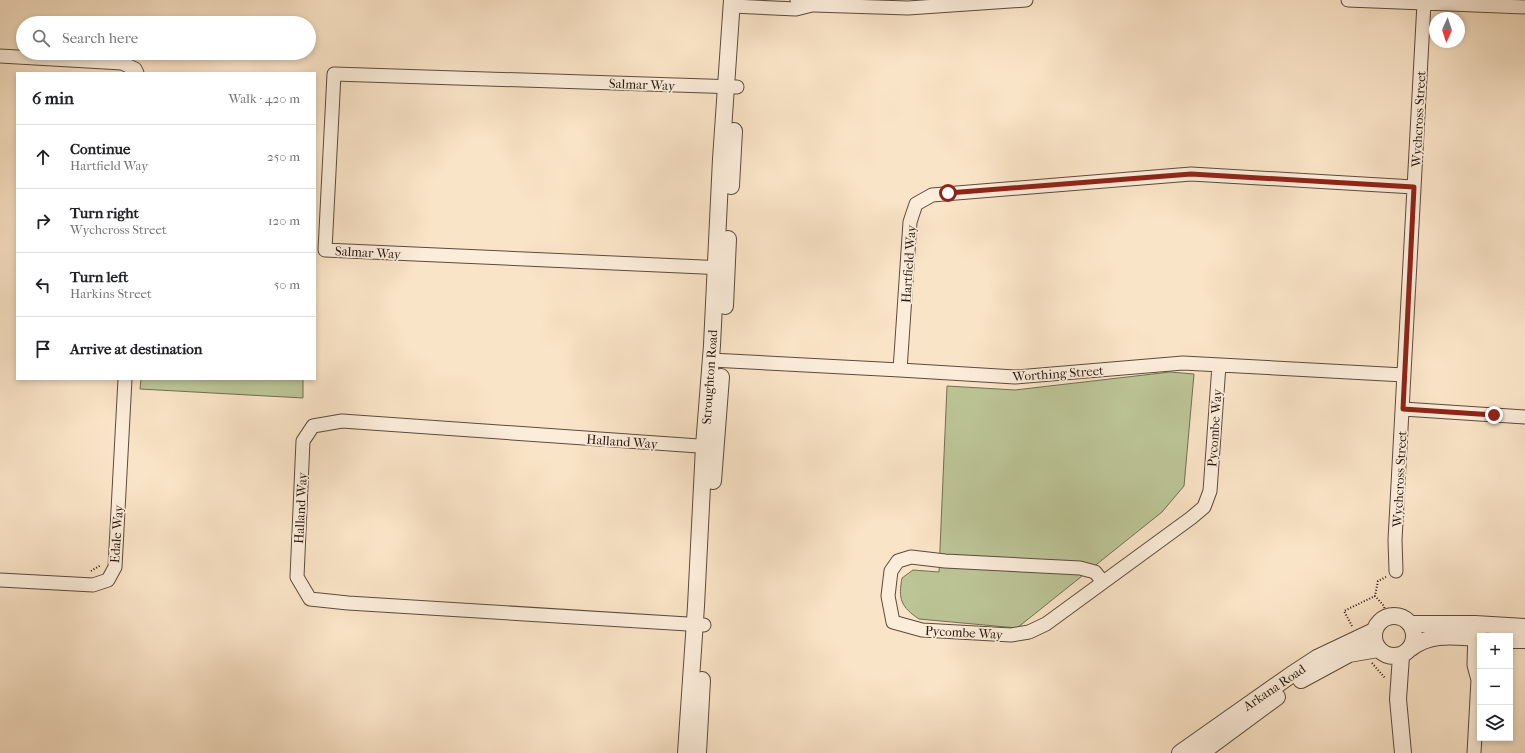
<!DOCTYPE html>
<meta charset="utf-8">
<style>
body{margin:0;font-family:"IM FELL French Canon",serif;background:#f2f2f2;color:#202124}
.controls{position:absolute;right:12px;bottom:12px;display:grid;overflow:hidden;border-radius:0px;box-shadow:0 2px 6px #0003}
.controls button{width:36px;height:36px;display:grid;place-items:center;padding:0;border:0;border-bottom:1px solid #e0e0e0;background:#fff;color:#202124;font:20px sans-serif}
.compass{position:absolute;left:1429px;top:12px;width:36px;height:36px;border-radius:50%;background:#fff;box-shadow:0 2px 6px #0003;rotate:183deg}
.stop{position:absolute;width:12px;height:12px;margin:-9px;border:3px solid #8f2418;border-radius:50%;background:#fff}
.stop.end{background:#8f2418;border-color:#fff;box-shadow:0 1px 4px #0008}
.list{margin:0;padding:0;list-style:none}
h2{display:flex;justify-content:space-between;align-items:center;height:52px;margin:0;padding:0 16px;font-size:17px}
h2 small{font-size:13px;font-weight:400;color:#757577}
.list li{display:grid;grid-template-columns:26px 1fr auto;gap:12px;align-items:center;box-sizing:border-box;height:64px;padding:0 16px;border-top:1px solid #e0e0e0}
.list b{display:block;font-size:15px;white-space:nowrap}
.list p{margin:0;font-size:13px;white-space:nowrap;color:#757577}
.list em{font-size:13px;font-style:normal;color:#757577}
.icon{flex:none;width:22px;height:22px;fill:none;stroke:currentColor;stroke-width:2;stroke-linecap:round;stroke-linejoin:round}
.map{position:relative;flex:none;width:1525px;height:753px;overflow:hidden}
.search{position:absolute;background:#fff;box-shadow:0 2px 6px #0003;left:16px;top:16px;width:300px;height:44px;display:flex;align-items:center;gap:10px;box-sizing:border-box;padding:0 14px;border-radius:22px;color:#757577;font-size:15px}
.panel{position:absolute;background:#fff;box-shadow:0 2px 6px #0003;left:16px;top:72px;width:300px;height:308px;border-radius:0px}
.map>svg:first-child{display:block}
</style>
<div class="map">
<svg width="1525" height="753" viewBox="0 0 1525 753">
<rect width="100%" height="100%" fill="#fae4c7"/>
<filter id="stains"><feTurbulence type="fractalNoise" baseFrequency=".005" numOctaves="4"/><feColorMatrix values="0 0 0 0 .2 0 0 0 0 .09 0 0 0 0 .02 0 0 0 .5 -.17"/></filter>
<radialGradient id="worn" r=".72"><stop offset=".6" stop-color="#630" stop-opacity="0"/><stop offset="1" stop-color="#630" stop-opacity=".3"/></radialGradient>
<path fill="#bcc597" stroke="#726e53" d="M1170 372 1194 374 1184 486 1162 512 1017 628 919 619C901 607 898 599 902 578L913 570 939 572 947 386 1015 390Z
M141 379H303V398L140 389Z"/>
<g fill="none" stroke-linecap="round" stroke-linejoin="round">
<g stroke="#5c4a3d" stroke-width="15">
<path id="minor" d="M797 0 814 5 908 8 1026 0
M1348 0 1525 7
M732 6 796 9 812 5
M0 56 122 63 135 69 137 73
M725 268 325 250 334 74 737 87
M711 360 900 370 1015 377 1183 363 1404 375
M900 370 910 222 916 204 932 195 1191 174 1414 187
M1403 409 1525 417
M1396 571 1395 540 1424 3
M0 580 93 585 108 580 115 567 125 379
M1103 582 1095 572 1080 568 945 561 911 557 898 561 891 571 888 596 893 622 922 630 1011 635 1029 632 1046 624 1191 518 1204 507 1210 491 1219 365
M704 625 348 603 310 599 297 577 303 441 313 426 342 421 713 447
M1474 753 1478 680 1474 665 1475 628"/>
</g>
<g stroke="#5c4a3d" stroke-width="18">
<path id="tertiary" d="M731 186 734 131
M725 306 728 239
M713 481 721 377
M1374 636a20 20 0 1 1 40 0a20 20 0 1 1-40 0Z
M1411 624H1475L1525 627
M1510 640H1525
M1411 648C1432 632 1455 637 1480 638
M1401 656 1398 699 1403 753
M1301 680 1349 654 1378 649
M686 753 696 606 704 446 712 345 721 159 732 0
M698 753 702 680
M1180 753 1291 675 1317 658 1374 631
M1201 753 1277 697"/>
</g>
<path stroke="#27170f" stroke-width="2" stroke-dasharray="1 2" stroke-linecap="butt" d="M91 571 101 565
M1386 617 1384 606 1375 596 1378 581 1386 577
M1352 626 1344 611 1375 596
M1372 663 1385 678"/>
<use href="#minor" stroke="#fceddb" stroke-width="13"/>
<use href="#tertiary" stroke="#fceddb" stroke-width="16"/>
</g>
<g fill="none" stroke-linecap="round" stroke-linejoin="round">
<path stroke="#8f2418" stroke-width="5" d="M948 193 1191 174 1414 187 1403 409 1494 415"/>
</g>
<g text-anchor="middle" stroke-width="3.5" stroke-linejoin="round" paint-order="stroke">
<g font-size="13" fill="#27170f" stroke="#fceddb">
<text transform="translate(642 84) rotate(2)" y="5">Salmar Way</text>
<text transform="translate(1418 119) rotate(-87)" y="5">Wychcross Street</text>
<text transform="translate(368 252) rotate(3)" y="5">Salmar Way</text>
<text transform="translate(908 264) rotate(-86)" y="5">Hartfield Way</text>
<text transform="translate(1058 373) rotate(-4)" y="5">Worthing Street</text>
<text transform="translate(709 377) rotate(-86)" y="5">Stroughton Road</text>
<text transform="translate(1214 428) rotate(-86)" y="5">Pycombe Way</text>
<text transform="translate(622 441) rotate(4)" y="5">Halland Way</text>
<text transform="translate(1399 479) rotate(-87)" y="5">Wychcross Street</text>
<text transform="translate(300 508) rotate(-87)" y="5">Halland Way</text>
<text transform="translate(116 534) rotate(-86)" y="5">Edale Way</text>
<text transform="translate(964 632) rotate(3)" y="5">Pycombe Way</text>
<text transform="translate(1274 687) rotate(-34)" y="5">Arkana Road</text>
</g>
</g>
<rect width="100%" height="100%" filter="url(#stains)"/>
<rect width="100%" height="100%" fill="url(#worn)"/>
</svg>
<div class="controls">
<button>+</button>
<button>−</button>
<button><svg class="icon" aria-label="layers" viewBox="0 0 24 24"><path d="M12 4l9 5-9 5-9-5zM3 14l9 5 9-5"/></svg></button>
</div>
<svg class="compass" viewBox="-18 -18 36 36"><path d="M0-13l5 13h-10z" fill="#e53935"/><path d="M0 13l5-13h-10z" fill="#757577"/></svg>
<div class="stop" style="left:948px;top:193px"></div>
<div class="stop end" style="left:1494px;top:415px"></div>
<div class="search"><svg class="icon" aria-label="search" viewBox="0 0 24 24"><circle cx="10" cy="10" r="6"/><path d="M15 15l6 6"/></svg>Search here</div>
<section class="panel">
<h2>6 min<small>Walk · 420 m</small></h2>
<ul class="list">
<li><svg class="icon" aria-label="ahead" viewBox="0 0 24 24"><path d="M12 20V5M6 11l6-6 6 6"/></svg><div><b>Continue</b><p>Hartfield Way</p></div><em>250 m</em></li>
<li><svg class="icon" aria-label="right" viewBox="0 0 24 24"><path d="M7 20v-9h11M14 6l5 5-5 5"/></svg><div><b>Turn right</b><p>Wychcross Street</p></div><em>120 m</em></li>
<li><svg class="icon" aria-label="left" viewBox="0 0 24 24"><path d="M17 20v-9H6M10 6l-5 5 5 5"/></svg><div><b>Turn left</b><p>Harkins Street</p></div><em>50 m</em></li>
<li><svg class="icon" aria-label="arrive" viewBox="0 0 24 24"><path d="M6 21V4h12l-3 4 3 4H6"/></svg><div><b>Arrive at destination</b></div></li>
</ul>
</section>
</div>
